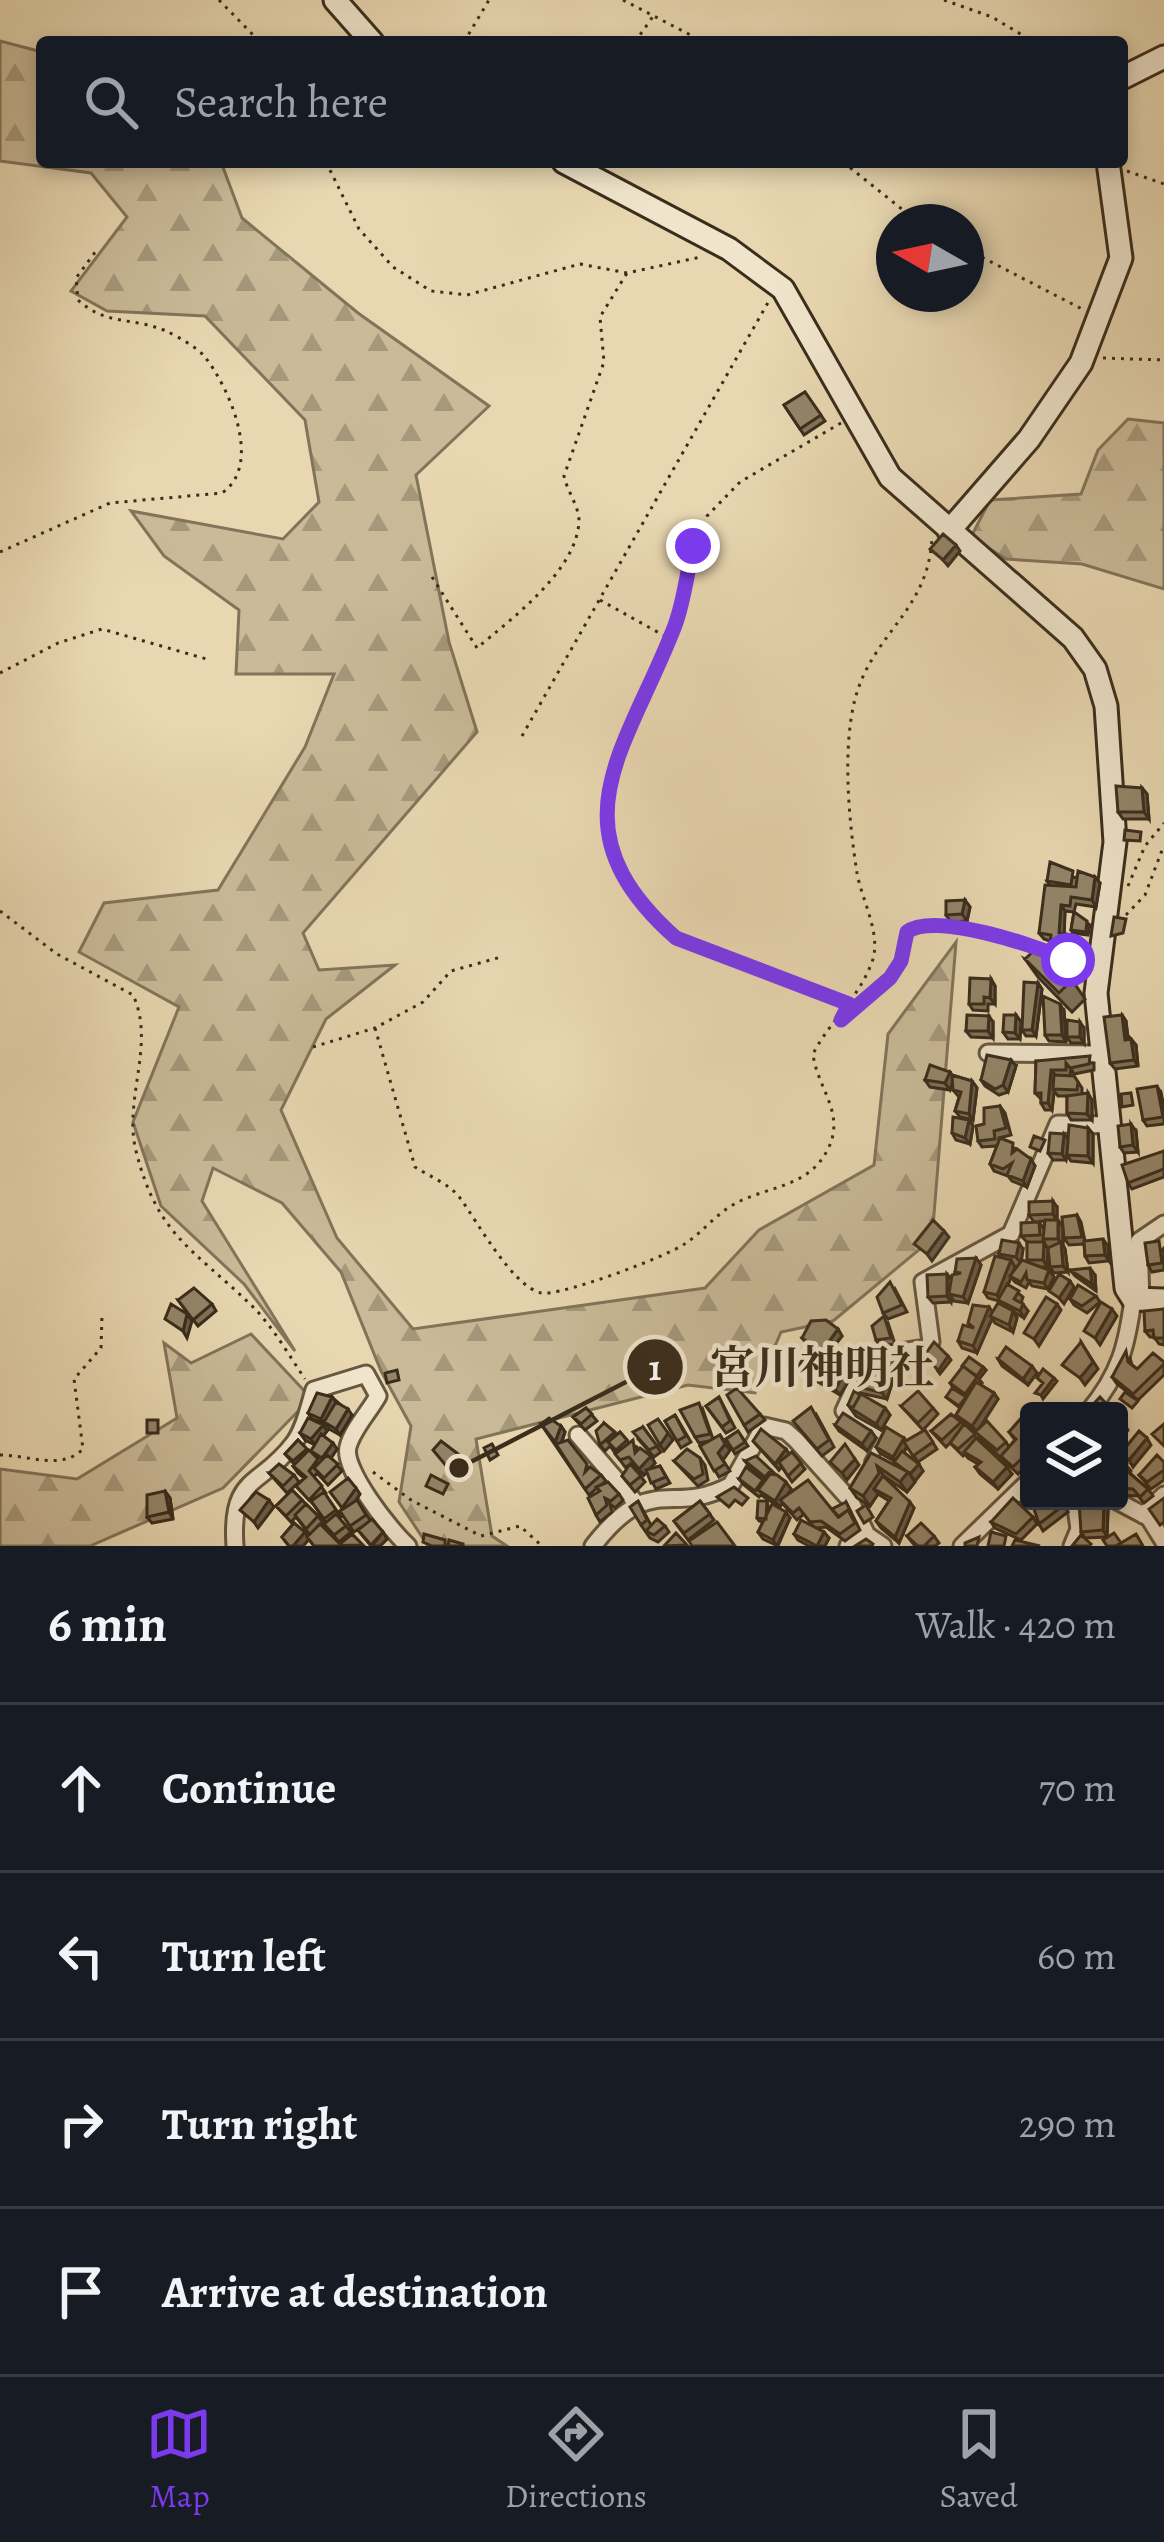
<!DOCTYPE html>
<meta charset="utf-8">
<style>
body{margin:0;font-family:Alegreya,"Noto Serif JP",serif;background:#242831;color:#f1f3f6}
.controls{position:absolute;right:36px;bottom:36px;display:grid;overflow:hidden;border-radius:12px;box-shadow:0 6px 18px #0003}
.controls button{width:108px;height:108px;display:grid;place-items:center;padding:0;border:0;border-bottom:3px solid #363941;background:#171b24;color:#f1f3f6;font:60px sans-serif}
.compass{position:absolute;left:876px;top:204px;width:108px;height:108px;border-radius:50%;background:#171b24;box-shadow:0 6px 18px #0003;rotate:279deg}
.stop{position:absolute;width:36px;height:36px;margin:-27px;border:9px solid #7c3aed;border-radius:50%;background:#fff}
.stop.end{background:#7c3aed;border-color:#fff;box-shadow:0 3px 12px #0008}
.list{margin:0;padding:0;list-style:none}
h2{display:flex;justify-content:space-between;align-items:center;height:156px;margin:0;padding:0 48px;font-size:51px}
h2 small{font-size:39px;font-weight:400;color:#9ea1a6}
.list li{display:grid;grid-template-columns:78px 1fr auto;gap:36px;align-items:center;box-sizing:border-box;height:168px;padding:0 48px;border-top:3px solid #363941}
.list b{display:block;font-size:45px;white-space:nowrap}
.list em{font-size:39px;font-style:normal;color:#9ea1a6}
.icon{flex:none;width:66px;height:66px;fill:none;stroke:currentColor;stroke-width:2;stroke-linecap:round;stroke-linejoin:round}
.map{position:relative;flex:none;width:1164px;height:1546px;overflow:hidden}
.search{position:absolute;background:#171b24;box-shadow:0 6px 18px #0003;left:36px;right:36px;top:36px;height:132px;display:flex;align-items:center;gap:30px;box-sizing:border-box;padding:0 42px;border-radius:12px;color:#9ea1a6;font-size:45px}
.sheet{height:828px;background:#171b24}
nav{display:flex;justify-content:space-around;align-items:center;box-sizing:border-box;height:168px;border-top:3px solid #363941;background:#171b24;font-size:33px;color:#9ea1a6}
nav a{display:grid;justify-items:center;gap:6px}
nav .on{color:#7c3aed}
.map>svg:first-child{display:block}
</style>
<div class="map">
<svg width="1164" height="1546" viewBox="0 0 1164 1546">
<defs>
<pattern id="forest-firs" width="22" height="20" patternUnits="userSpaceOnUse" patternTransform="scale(3)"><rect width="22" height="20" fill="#caba98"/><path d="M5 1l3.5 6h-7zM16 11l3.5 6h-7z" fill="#a5987b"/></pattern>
</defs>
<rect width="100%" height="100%" fill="#e8d7b1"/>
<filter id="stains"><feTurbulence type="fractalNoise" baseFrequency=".00167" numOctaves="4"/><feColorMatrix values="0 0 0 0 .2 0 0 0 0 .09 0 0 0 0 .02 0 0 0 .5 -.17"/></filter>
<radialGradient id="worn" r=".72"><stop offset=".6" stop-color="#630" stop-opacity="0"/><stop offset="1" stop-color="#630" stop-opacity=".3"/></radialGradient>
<path fill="url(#forest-firs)" stroke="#82745a" stroke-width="3" d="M0 41 42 52V162H221L242 218 358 313 489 406 416 475 449 642 477 732 303 933 319 970 395 965 326 1019 281 1110 337 1238 413 1329 705 1288 759 1230 874 1165 888 1034 956 942 932 1239 833 1321 781 1332 755 1393 688 1385 476 1439 492 1536 507 1546H428L399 1502 411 1426 381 1371 341 1272 282 1203 213 1168 202 1201 295 1351 244 1284 161 1206 133 1122 179 1007 79 952 104 903 218 890 305 747 334 674H236L239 610 164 556 131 511 283 539 319 502 305 420 205 316 107 311 71 291 127 217 91 173 0 161Z
M1128 419 1164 423V589L1082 564 1006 559 971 537 990 500 1081 494 1098 450Z
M251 1334 311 1398 223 1488 90 1546H0V1469L77 1479 177 1418 164 1343 191 1363Z"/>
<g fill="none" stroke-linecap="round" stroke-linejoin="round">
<g stroke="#665841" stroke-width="14">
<path id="lane" d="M845 1412 884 1436 870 1462"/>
</g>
<g stroke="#665841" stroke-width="21">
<path id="street" d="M988 1053 1103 1054
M1141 1301 1139 1241 1164 1224
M844 1411 869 1357 927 1348 931 1342 923 1282 1011 1234 1058 1124 1112 1125
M1089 1411C1120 1374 1127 1345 1133 1299
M578 1435 637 1504
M1117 1501 1149 1518 1164 1542
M1143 1515 1164 1495
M235 1546C230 1474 260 1488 293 1444 304 1431 309 1406 314 1390L366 1374 378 1396C369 1412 352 1430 348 1447 342 1469 391 1531 408 1546
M593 1546C653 1469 669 1518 731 1485L764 1426 786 1431 796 1440 850 1500 867 1535
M848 1546 867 1535 883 1546
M962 1546 1029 1481
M1072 1546 1079 1529 1075 1501"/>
</g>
<g stroke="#3a2d1c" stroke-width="27">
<path id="secondary" d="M335 0 372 42
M1122 78 1164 57
M564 162 729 249 783 289 890 477 1073 638 1095 669 1106 706 1115 842 1096 993 1126 1288 1133 1299 1164 1300
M949 531 1029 439 1081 363 1121 258 1108 162"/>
</g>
<path stroke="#3a2d1c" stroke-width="3" stroke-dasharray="3 6" stroke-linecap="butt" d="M219 0 260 42
M623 0 704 42
M944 0 992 17 1034 42
M464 42 489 0
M635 42 654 15
M326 162 359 229 393 267 431 291 467 295 580 264 627 273 701 257
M843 162 918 222
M1127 171 1164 184
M966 249 1082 309
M1103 358 1164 360
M841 423 740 482 707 516 693 546 676 624 617 760 604 828 615 864 676 938 847 1003
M0 552 110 503 222 493C263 465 230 389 205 357 198 348 177 336 166 331 134 317 106 326 78 300L76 278 96 251
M432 577 477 648C511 619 577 571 579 521 579 506 567 491 564 476L604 362 600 317 627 273
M600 600 670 639
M0 673 58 643 102 629 210 660
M522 736 770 299
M1128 886 1145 846 1164 823
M0 911 57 954 133 995C156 1044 123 1099 136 1151 157 1235 193 1249 250 1304 272 1325 288 1354 305 1379
M1126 915 1145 895 1164 845
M844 1017 890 978 901 961 907 932C937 908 1047 955 1083 964
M375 1028 415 1167C429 1176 451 1185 460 1198 477 1221 512 1286 541 1293 559 1297 669 1256 686 1243 701 1233 713 1218 728 1208 762 1185 807 1191 828 1149 846 1113 817 1088 813 1054 829 1022 859 998 872 962 882 935 862 901 857 873 849 822 842 750 855 699 873 632 928 612 932 538
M313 1047 375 1028 423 1002 451 971 501 957
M0 1455C29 1455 61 1471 83 1449L74 1379 101 1348 102 1315
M373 1472 411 1500 481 1536 520 1526 542 1546"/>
<use href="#lane" stroke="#f0e5cc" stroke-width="8"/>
<use href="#street" stroke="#f0e5cc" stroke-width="15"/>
<use href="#secondary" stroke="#f0e5cc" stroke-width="21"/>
</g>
<path fill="#7f725a" stroke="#3a2d1c" stroke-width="3" d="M805 392 825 421 804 435 784 405Z
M1142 788 1147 794 1149 819H1123L1118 812Z
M1077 877 1100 883 1096 907 1076 904 1074 912 1090 925 1088 935 1073 933 1071 930 1074 912 1065 911 1064 933 1078 941 1076 957 1054 951 1050 945V941L1044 939 1039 933 1050 885 1047 881Z
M965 900 970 907 967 921 951 922 946 915Z
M1025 959 1072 980 1085 999 1072 1012 1038 977Z
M991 979 995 986V1004H988V1011L973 1010 969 1004Z
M1038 983 1042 989 1036 1036H1026L1022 1030Z
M1064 1011 1066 1042 1049 1041 1045 1035Z
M1016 1015 1021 1022 1020 1039H1008L1003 1032Z
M1122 1015 1126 1021 1128 1039H1131L1136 1045 1138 1066 1115 1069 1110 1063Z
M993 1022V1038L971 1037 966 1031Z
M1084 1028V1043H1071L1067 1037Z
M1036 1061 1094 1063V1070L1074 1074 1071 1069 1070 1076H1074L1082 1088V1094L1092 1100V1120H1071L1067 1113V1096H1058L1054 1091 1052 1110H1045L1041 1103V1099L1035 1093Z
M1016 1066 1008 1092 999 1095 985 1086 981 1080Z
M950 1072 952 1075 972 1081 977 1088 973 1120 960 1117 955 1111 959 1097 953 1090V1082L950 1090 930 1087 925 1080Z
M1161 1093 1164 1106V1124L1147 1126 1143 1120Z
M1000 1106 1005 1113 1011 1135 999 1138V1140L1018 1150 1035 1166 1027 1187 1012 1181 1008 1176 994 1171 990 1164 997 1146 982 1147 978 1141 984 1124Z
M969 1120 973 1126 970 1144 956 1140 952 1133Z
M1088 1128 1093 1134V1163L1071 1161 1067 1155 1066 1160H1053L1048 1153 1064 1134 1068 1139Z
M1136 1131 1138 1152 1124 1153 1120 1147Z
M1164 1151V1177L1132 1189 1128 1183Z
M1057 1207V1220L1063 1227V1245L1065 1249 1068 1272 1054 1273 1050 1267 1048 1251 1047 1267H1040L1049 1270 1054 1277 1048 1289 1032 1286 1029 1282 1026 1288 1015 1282 1011 1277 1008 1285 1023 1297 1021 1303 1028 1311 1024 1318 1014 1312 1017 1318 1013 1332 995 1323 992 1319 977 1353 962 1348 958 1341 971 1327 1002 1305 999 1301 988 1298 984 1292 1002 1258 999 1254 1023 1249 1021 1261 1028 1262 1027 1242 1021 1236 1039 1222 1044 1229 1045 1221 1034 1222 1029 1215Z
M1077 1215 1081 1222 1085 1241 1108 1246 1109 1261 1089 1263 1085 1256 1084 1244 1069 1245 1064 1238Z
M1164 1248V1270L1152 1272 1148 1265Z
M976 1258 981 1265 968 1303 954 1301 951 1297V1302L933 1303 928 1297 952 1280 956 1274 955 1272Z
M1070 1270 1095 1275 1096 1291 1075 1276Z
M895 1289 907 1312 888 1319 883 1313Z
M1096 1296 1100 1302 1087 1313 1074 1305 1070 1299Z
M178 1300 212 1304 216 1311 198 1326Z
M1164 1309V1345L1159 1344 1154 1337H1150L1145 1331Z
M888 1323 895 1344 880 1346 876 1340Z
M838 1329 842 1336 835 1345 845 1355 859 1366 853 1376 837 1365 841 1359 832 1352 826 1359 807 1344 802 1338Z
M1130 1358 1132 1365 1137 1369 1164 1362V1375L1138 1400 1117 1384 1112 1377Z
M998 1359 1037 1373 1028 1385 1002 1366Z
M798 1367 843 1376 848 1382 840 1395 803 1373Z
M890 1367 895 1374 887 1399 860 1393 856 1386Z
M983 1367 986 1370 979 1379 982 1383 981 1385 994 1393 998 1399 980 1427 1006 1442 1009 1447 1015 1440 1009 1432 1029 1424V1462L1018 1474 980 1438 976 1431 961 1422 1012 1474 998 1489 980 1474 975 1467 978 1464 968 1458 965 1454 963 1456 950 1443 946 1447 931 1431 960 1421 956 1415 960 1408 946 1397 954 1389 950 1383Z
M860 1395 885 1408 890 1415 881 1430 856 1416 848 1405Z
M332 1397 352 1415 340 1435 329 1429 326 1424 312 1419 308 1413Z
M719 1397 735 1428 726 1433 706 1406Z
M901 1406 933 1408 938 1414 923 1430Z
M586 1408 597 1421 585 1430 573 1417Z
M703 1410 713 1439 720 1435 730 1450 723 1460 730 1471 719 1477 700 1446 709 1441 699 1443 695 1437Z
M760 1414 765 1420 748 1432 744 1425Z
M816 1414 834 1447 822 1456 798 1427Z
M675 1415 691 1442 681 1448 665 1421Z
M604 1423 616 1435 620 1432 629 1443 637 1447 638 1451 651 1456 655 1463 649 1469 660 1466 670 1483 656 1489 647 1472 644 1475 633 1463 631 1464 645 1482 635 1492 622 1476 630 1465 625 1467 610 1446 605 1451 600 1445Z
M541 1424 561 1426 565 1432 562 1442 589 1468 601 1475 606 1481 601 1485 619 1494 623 1500 615 1508 610 1504 612 1512 600 1522 596 1515 600 1491 597 1488 589 1495Z
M835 1425 871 1431 876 1438 867 1451 839 1431Z
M643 1427 661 1452 654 1457 638 1439Z
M925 1430 937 1449 918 1462 907 1447 904 1452 923 1471 915 1481 913 1479 915 1482 907 1492 884 1476 914 1508 899 1543 881 1528 876 1521 889 1501 878 1494 870 1506 857 1498 850 1488 871 1453 898 1467 894 1461 880 1453 876 1447 904 1438 906 1441Z
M327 1431 323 1436 337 1449 331 1458 342 1471 328 1485 317 1473 314 1477 326 1493 325 1494 341 1517 339 1518 351 1532 339 1542 324 1524 326 1523 314 1505 296 1486 304 1478 298 1473 293 1466 295 1465 285 1454 298 1440 308 1451H311L315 1445 305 1440 300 1433Z
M738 1431 748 1446 735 1454 726 1439Z
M753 1441 790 1454 792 1452 805 1469 792 1482 782 1467 779 1470Z
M1119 1457 1131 1471 1130 1473 1148 1489 1153 1496 1144 1503 1138 1496 1119 1495Z
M700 1458 705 1465 708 1480 698 1486 674 1461Z
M745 1461 771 1470 791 1489 788 1494 838 1517 846 1502 860 1530 845 1541 826 1527 816 1528 829 1538 825 1546H809L798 1540 794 1534 814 1527 804 1514 797 1520 782 1503 780 1507 761 1495 759 1497 744 1485 739 1479 766 1481 750 1468Z
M1164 1462V1480L1151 1489 1139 1475Z
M269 1473 294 1475 299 1482 287 1493Z
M292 1490 318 1516 323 1523 321 1525 340 1544 352 1534 363 1546H314L309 1539 303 1546H289L282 1537 294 1523 308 1537 310 1535 296 1517 291 1522 276 1506Z
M165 1491 170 1498 173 1519 152 1523 147 1517Z
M360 1494 355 1501 357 1500 370 1520 387 1539 380 1546H371L358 1530 360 1528 354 1532 340 1511Z
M638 1501 651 1525 665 1526 669 1532 658 1542 650 1538 641 1525Z
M700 1501 714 1520 688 1540 674 1521Z
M767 1501 769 1510 790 1518 778 1546 763 1539 758 1532 763 1522 759 1521 757 1518Z
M1061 1501 1068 1512 1043 1531 1039 1524Z
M1104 1503 1108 1510 1107 1537 1085 1538 1081 1532Z
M1033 1517 1037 1524 1021 1540 995 1528 991 1522Z
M907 1536H934L939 1543 935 1546H915Z"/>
<path fill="#685d4a" stroke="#3a2d1c" stroke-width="3" d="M956 545 960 551 948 566 943 560Z
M1142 788 1147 794 1149 819 1144 812Z
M1095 877 1100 883 1096 907 1092 900Z
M965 900 970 907 967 921 962 914Z
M1061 905 1065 911 1064 939 1059 933Z
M1073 935 1078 941 1076 957 1071 950Z
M991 979 995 986V1004L990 998Z
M1038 983 1042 989 1036 1036 1032 1030Z
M1060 1004 1064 1011 1066 1042 1062 1035Z
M1016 1015 1021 1022 1020 1039 1015 1033Z
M1122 1015 1126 1021 1129 1046 1125 1040Z
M989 1016 993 1022V1038L988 1031Z
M1080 1022 1084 1028V1043L1080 1037Z
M1131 1039 1136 1045 1138 1066 1134 1060Z
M1011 1060 1016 1066 1008 1092 1003 1085Z
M1051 1070 1056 1076 1052 1110 1048 1103Z
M950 1072 954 1078 950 1090 945 1083Z
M972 1081 977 1088 973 1120 969 1114Z
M1157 1086 1161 1093 1164 1118Z
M1088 1093 1092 1100V1120L1087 1114Z
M969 1120 973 1126 970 1144 965 1138Z
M1131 1124 1136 1131 1138 1152 1133 1145Z
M1088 1128 1093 1134V1163L1088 1156Z
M1064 1134 1069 1140 1066 1160 1062 1154Z
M1031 1159 1035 1166 1027 1187 1023 1181Z
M1053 1201 1057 1207V1221L1053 1214Z
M1058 1220 1063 1227V1245L1065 1249 1068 1272 1063 1266 1061 1243 1058 1239Z
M944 1231 949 1237 932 1261 927 1254Z
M1103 1239 1108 1246 1109 1261 1105 1255Z
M1044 1242 1048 1249 1047 1267 1043 1260Z
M1019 1243 1023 1249 1021 1263 1016 1257Z
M976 1258 981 1265 968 1303 963 1297Z
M1011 1260 1015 1267 1001 1302 997 1295Z
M1090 1268 1095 1275 1096 1291 1092 1284Z
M1049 1270 1054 1277 1048 1289 1044 1283Z
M947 1274 952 1280 951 1302 947 1296Z
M1070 1281 1074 1287 1064 1304 1059 1298Z
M1023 1304 1028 1311 1024 1318 1020 1311Z
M1057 1304 1061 1310 1039 1346 1034 1339Z
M989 1307 994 1314 977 1353 973 1346Z
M1112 1309 1117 1316 1100 1345 1095 1338Z
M1013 1311 1017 1318 1013 1332 1009 1325Z
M187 1314 192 1321 187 1338 183 1331Z
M838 1329 842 1336 834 1346 830 1340Z
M1081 1342 1098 1369 1085 1385 1080 1378Z
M827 1345 832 1352 826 1359 822 1352Z
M948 1356 951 1360 940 1374 938 1371Z
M1032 1366 1037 1373 1028 1385 1023 1379Z
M890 1367 895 1374 887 1399 882 1393Z
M983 1367 986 1370 979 1379 982 1383 969 1400 965 1394Z
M843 1376 848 1382 840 1395 835 1389Z
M1054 1378 1057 1381 1043 1399 1041 1395Z
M994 1393 998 1399 977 1432 972 1426Z
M332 1397 337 1404 326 1425 321 1419Z
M885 1408 890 1415 881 1430 876 1424Z
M348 1409 352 1415 340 1435 336 1429Z
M1124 1423 1128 1430 1120 1440 1119 1429Z
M323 1425 327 1431 316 1446 311 1439Z
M561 1426 565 1432 559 1448 555 1442Z
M871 1431 876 1438 867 1451 862 1444Z
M668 1433 673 1440 664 1451 660 1445Z
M904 1438 908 1444 898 1463 893 1457Z
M1147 1438 1151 1445 1133 1467 1129 1460Z
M333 1443 337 1449 327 1464 322 1458Z
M725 1444 730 1450 723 1460 718 1453Z
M786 1449 790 1455 779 1470 775 1464Z
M651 1456 655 1463 644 1475 639 1469Z
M855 1459 859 1465 847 1480 842 1473Z
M466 1460 471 1466 458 1480 453 1474Z
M919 1464 923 1471 915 1481 910 1474Z
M877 1466 884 1476 874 1489 878 1494 870 1506 863 1496Z
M1007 1467 1012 1474 998 1489 993 1482Z
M908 1472 915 1482 907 1492 900 1482Z
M786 1482 791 1489 780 1507 775 1501Z
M356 1488 360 1494 347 1514 342 1508Z
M165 1491 170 1498 173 1519 169 1512Z
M269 1500 274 1507 258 1528 254 1522Z
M910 1502 914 1508 899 1543 895 1537Z
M1104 1503 1108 1510 1107 1537 1103 1530Z
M786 1512 790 1518 777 1546 773 1540Z
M305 1532 309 1539 303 1546H293Z
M383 1532 387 1539 380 1546H372Z
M824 1532 829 1538 825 1546H817Z"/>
<path fill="#948569" stroke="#3a2d1c" stroke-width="3" d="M805 392 821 415 800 429 784 405Z
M943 534 956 545 943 560 930 549Z
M1116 786 1142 788 1144 812H1118Z
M1125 830 1141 832 1140 841 1124 840Z
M1050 862 1073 871 1071 885 1047 881Z
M1078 871 1095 877 1092 900 1071 897 1070 906 1061 905 1059 933 1073 935 1071 950 1050 945 1051 935 1039 933 1045 885 1076 887Z
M965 900 962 914 946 915V901Z
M1074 912 1087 921 1086 932 1071 930Z
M1114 917 1126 919 1123 933 1111 936Z
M1039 946 1072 980 1059 993 1025 959Z
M970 978 991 979 990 998 984 997V1004H969Z
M1024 982 1038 983 1032 1030H1022Z
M1043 996 1060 1004 1062 1035H1045Z
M967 1015 989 1016 988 1031H966Z
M1004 1015H1016L1015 1033 1003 1032Z
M1122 1015 1125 1040 1131 1039 1134 1060 1110 1063 1104 1017Z
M1067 1020 1080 1022V1037H1067Z
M987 1055 1011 1060 1003 1085 995 1089 981 1080Z
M1090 1056 1089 1064 1070 1068 1066 1063V1070H1051L1048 1103H1041V1093H1035L1036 1061Z
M930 1065 950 1072 945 1083 925 1080Z
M952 1075 972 1081 969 1114 955 1111 961 1092 953 1090Z
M1054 1075 1074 1076 1078 1082 1077 1090 1053 1089Z
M1157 1086 1163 1117 1143 1120 1137 1089Z
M1088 1093 1087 1114 1067 1113V1096Z
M1131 1093 1133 1105 1122 1107 1121 1094Z
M1000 1106 1006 1128 994 1131 995 1139 978 1141 976 1126 984 1124V1108Z
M953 1117 969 1120 965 1138 952 1133Z
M1131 1124 1133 1145 1120 1147 1118 1126Z
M1069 1125 1088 1128V1156L1067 1155Z
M1050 1133 1064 1134 1062 1154 1048 1153Z
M1034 1136 1045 1140 1040 1151 1030 1147Z
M1000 1138 1013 1143 1012 1153 1017 1149 1031 1159 1023 1181 1007 1175 1012 1163 1003 1169 990 1164Z
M1164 1151V1169L1128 1183 1122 1165Z
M1053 1201V1214L1029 1215V1202Z
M1077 1215 1082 1237 1064 1238 1062 1217Z
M933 1220 944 1231 927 1254 914 1244Z
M1045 1220H1058V1239H1043Z
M1039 1222 1040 1235 1021 1236V1223Z
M1103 1239 1105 1255 1085 1256 1084 1241Z
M1002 1240 1019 1243 1016 1257 999 1254Z
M1159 1241 1162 1263 1148 1265 1145 1243Z
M1027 1242H1044L1043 1260H1027Z
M1061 1242 1063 1266 1050 1267 1048 1248Z
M995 1256 1011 1260 997 1295 984 1292Z
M976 1258 963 1297 949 1294 952 1275 961 1273 955 1272 957 1259Z
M1022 1260 1049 1270 1044 1283 1027 1280 1026 1273 1021 1282 1010 1276Z
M1090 1268 1092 1284 1070 1270Z
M947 1274V1296L928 1297 927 1275Z
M1059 1274 1070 1281 1059 1298 1049 1291Z
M890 1282 902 1305 883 1313 877 1297Z
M1007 1284 1019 1291 1014 1299 1023 1304 1020 1311 998 1300Z
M1078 1285 1096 1296 1082 1306 1070 1299Z
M194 1288 212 1304 193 1320 178 1300Z
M1046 1297 1057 1304 1034 1339 1024 1333Z
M1101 1302 1112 1309 1095 1338 1084 1331Z
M998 1303 1013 1311 1009 1325 990 1316Z
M171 1304 187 1314 183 1331 165 1319Z
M973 1305 989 1307 973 1346 958 1341 963 1325 974 1328 968 1323Z
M1164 1309V1338H1154L1153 1330 1145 1331 1144 1311Z
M884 1316 891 1338 876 1340 872 1326Z
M826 1320 838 1329 830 1340 840 1349 837 1353 827 1345 822 1352 802 1338 811 1321Z
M934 1342 948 1356 938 1371 926 1353Z
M1081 1342 1093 1362 1080 1378 1062 1365Z
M1006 1347 1032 1366 1023 1379 998 1359Z
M808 1351 843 1376 835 1389 798 1367Z
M1126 1351 1128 1362 1137 1369 1153 1353 1164 1362V1364L1133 1394 1112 1377Z
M843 1355 856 1363 851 1373 837 1365Z
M870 1357 890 1367 882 1393 856 1386Z
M969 1357 983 1367 977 1376 962 1366Z
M963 1366 977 1377 965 1394 950 1383Z
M1043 1369 1054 1378 1041 1395 1035 1393 1043 1383 1037 1378Z
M397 1370 399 1380 387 1383 385 1373Z
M976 1382 994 1393 972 1426 956 1415Z
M737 1388 760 1414 744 1425 727 1395Z
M952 1388 966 1397 959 1406 946 1397Z
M854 1391 860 1395 853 1408 848 1405Z
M918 1391 933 1408 918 1423 901 1406Z
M1125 1392 1138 1401 1132 1408 1120 1399Z
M317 1393 332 1397 321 1419 308 1413Z
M861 1394 885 1408 876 1424 852 1409Z
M719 1397 730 1421 722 1427 706 1406Z
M1100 1397 1113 1411H1087Z
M336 1402 348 1409 336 1429 324 1422Z
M699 1403 710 1434 695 1437 680 1410Z
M811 1407 829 1440 817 1449 793 1421Z
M586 1408 592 1414 581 1424 573 1417Z
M843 1413 871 1431 862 1444 835 1425Z
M951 1414 961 1422 942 1440 931 1431Z
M675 1415 686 1436 677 1441 665 1421Z
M1022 1417 1029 1424V1451L1013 1467 1001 1456 1016 1439 1009 1432Z
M308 1418 323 1425 311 1439 300 1433Z
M549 1418 561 1426 555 1442 541 1424Z
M658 1419 668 1433 660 1445 648 1425Z
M147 1420H158V1433H147Z
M987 1421 1006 1442 997 1450 975 1432Z
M604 1423 615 1432 600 1445 596 1431Z
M964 1424 975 1434 958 1449 950 1443Z
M1164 1424V1446L1152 1434Z
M643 1427 657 1446 649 1450 633 1432Z
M886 1427 904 1438 893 1457 876 1447Z
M761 1429 786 1449 775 1464 753 1441Z
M925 1430 933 1442 913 1456 904 1442Z
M738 1431 745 1442 733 1450 726 1439Z
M1139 1431 1147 1438 1129 1460 1121 1453Z
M620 1432 627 1440 616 1450 608 1442Z
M321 1434 333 1443 322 1458 311 1451Z
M720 1435 725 1444 718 1453 725 1464 714 1471 700 1446Z
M976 1438 1007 1467 993 1482 975 1467 981 1462 964 1452Z
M298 1440 307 1449 293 1461 285 1454Z
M568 1440 587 1464 585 1472 590 1467 601 1475 585 1489 556 1444Z
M633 1440 635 1453 640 1448 651 1456 639 1469 629 1457 620 1460 615 1454Z
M441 1441 466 1460 453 1474 433 1450Z
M492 1444 498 1455 490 1460 484 1448Z
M845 1444 855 1459 842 1473 830 1462Z
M687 1449 700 1458 703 1474 694 1479 674 1461Z
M309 1450 318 1459 309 1471 322 1486 309 1500 296 1486 306 1477 293 1466Z
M902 1451 919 1464 910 1474 894 1462Z
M792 1452 801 1463 788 1476 779 1462Z
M871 1453 908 1472 900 1482 877 1466 879 1473 863 1496 850 1488Z
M327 1455 338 1464 324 1478 314 1468Z
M1157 1455 1164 1462V1470L1147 1482 1139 1475Z
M756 1456 771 1470 765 1477 745 1461Z
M1119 1457 1127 1464 1119 1473Z
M279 1464 294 1475 283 1486 269 1473Z
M630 1464 641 1476 630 1485 622 1476Z
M660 1466 666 1477 651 1483 646 1470Z
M746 1467 763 1480 755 1491 739 1479Z
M1126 1470 1148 1489 1140 1497 1133 1489 1119 1488V1480Z
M770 1474 777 1475 786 1482 775 1501 758 1490Z
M431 1475 448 1484 443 1494 426 1486Z
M883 1476 910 1502 895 1537 876 1521 891 1498 874 1489Z
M348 1478 356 1488 342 1508 330 1492Z
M808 1480 838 1517 848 1510 855 1523 840 1534 821 1521 810 1522 799 1508 793 1513 780 1500Z
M608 1482 619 1494 611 1501 605 1498 607 1505 596 1515 588 1498 600 1491 596 1487Z
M734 1487 748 1498 742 1505 735 1500 729 1507 717 1497Z
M292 1490 302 1500 286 1516 276 1506Z
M165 1491 169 1512 147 1517V1495Z
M256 1492 269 1500 254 1522 240 1510Z
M324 1492 336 1510 324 1519 311 1501Z
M1013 1498 1033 1517 1016 1534 991 1522Z
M1164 1498V1522L1160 1525 1149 1509Z
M357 1500 366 1515 350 1526 340 1511Z
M638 1501 647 1520 641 1525 630 1507Z
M700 1501 710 1514 684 1533 674 1521Z
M758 1501H767L766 1519 757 1518Z
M1045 1501H1061L1064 1505 1039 1524 1034 1509Z
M846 1502 851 1512 850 1513 848 1510 839 1517 832 1509Z
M1079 1502 1104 1503 1103 1530 1081 1532Z
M306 1504 318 1516 306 1529 295 1515Z
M772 1504 786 1512 773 1540 758 1532Z
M866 1505 873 1517 864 1523 857 1511Z
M336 1514 346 1526 334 1535 324 1524Z
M372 1519 383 1532 371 1545 358 1530Z
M657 1519 665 1526 654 1535 646 1531Z
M801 1520 824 1532 817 1546 794 1534Z
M717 1522 735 1546H692L689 1541Z
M294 1523 305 1532 293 1546H289L282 1537Z
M921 1523 934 1536 924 1546H918L907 1536Z
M320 1524 340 1544 352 1534 363 1545 314 1546 307 1537Z
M991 1532 1006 1536 1004 1546H988Z
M676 1533 687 1545 664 1546Z
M1114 1533 1121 1543 1115 1546H1107L1103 1540Z
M424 1534 445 1540V1546H432L423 1542Z
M1136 1534 1143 1546H1116Z
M1081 1535 1091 1544 1089 1546H1072Z
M979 1537 977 1546H965V1543Z
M866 1539 873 1544 872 1546H855Z
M449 1540 463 1544V1546H448Z
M1015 1540 1040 1546H1012Z"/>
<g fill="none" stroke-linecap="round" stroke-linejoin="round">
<path stroke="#7c3aed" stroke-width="15" d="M693 546C687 573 684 603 674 628 625 753 551 827 676 938L849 1004 841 1020 890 978 901 961 907 932C934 911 1036 946 1068 960"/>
</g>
<path fill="none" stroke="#3a2d1c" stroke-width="4.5" d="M459 1468L655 1367"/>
<g fill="#3a2d1c" stroke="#f0e5cc" stroke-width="4.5">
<circle cx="459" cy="1468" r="12"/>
<circle cx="655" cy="1367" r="30"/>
</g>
<g font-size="36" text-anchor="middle" font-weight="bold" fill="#fff">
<text x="655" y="1380">1</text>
</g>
<g font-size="45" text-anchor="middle" font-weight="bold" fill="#3a2d1c" stroke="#f0e5cc" stroke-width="9" stroke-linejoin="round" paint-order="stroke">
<text x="822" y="1383">宮川神明社</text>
</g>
<rect width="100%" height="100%" filter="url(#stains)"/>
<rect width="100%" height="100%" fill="url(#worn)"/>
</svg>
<div class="controls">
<button><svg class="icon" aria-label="layers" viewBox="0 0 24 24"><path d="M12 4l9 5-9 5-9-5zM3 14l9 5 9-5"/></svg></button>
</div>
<svg class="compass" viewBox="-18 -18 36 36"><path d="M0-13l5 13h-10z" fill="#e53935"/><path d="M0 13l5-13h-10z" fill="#9ea1a6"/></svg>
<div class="stop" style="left:1068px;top:960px"></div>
<div class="stop end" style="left:693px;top:546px"></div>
<div class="search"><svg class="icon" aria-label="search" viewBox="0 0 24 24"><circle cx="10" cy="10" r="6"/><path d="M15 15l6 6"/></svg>Search here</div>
</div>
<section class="sheet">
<h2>6 min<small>Walk · 420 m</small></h2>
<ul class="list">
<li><svg class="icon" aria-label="ahead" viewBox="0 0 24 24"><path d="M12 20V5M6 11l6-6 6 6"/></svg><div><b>Continue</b></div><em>70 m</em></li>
<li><svg class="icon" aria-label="left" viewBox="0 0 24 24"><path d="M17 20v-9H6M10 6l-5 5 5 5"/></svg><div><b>Turn left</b></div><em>60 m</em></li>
<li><svg class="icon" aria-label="right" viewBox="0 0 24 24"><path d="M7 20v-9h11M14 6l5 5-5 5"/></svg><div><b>Turn right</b></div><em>290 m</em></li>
<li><svg class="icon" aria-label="arrive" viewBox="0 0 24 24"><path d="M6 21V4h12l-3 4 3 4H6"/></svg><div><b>Arrive at destination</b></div></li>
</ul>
</section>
<nav>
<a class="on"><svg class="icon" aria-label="map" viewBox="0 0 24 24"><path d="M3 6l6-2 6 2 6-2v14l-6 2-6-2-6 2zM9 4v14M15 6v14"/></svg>Map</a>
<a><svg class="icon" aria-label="directions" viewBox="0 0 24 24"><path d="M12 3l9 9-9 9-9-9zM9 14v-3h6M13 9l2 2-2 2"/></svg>Directions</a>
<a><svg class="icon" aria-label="saved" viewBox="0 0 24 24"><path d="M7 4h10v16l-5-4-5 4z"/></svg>Saved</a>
</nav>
